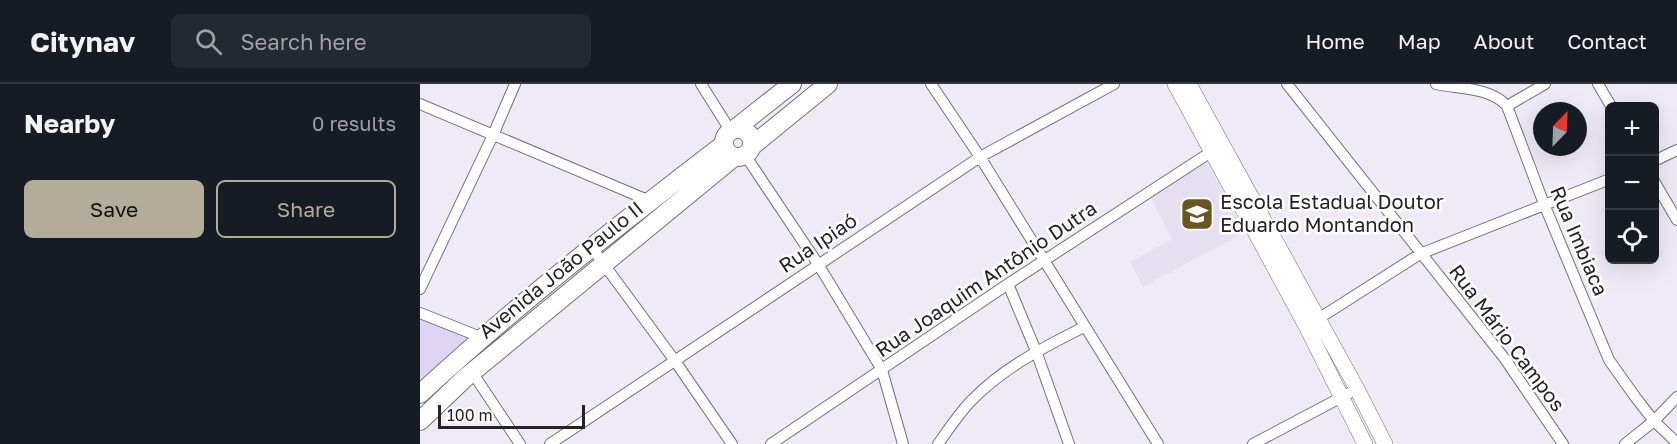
<!DOCTYPE html>
<meta charset="utf-8">
<style>
body{margin:0;font-family:"Golos Text",sans-serif;background:#242831;color:#f1f3f6}
.controls{position:absolute;right:18px;top:18px;display:grid;overflow:hidden;border-radius:9px;box-shadow:0 6px 24px #0002}
.controls button{width:54px;height:54px;display:grid;place-items:center;padding:0;border:0;border-bottom:2px solid #363941;background:#171b24;color:#f1f3f6;font:30px sans-serif}
.compass{position:absolute;left:1113px;top:18px;width:54px;height:54px;border-radius:50%;background:#171b24;box-shadow:0 6px 24px #0002;rotate:23deg}
.scale{position:absolute;left:18px;bottom:15px;width:147px;box-sizing:border-box;padding-left:6px;border:3px solid #232226;border-top:0;font-size:16px;line-height:21px;white-space:nowrap;color:#232226;-webkit-text-stroke:4px #fff;paint-order:stroke}
.list{margin:0;padding:0;list-style:none}
h2{display:flex;justify-content:space-between;align-items:center;height:78px;margin:0;padding:0 24px;font-size:26px}
h2 small{font-size:20px;font-weight:400;color:#9ea1a6}
.actions{display:flex;gap:12px;padding:18px 24px}
.actions a{flex:1;padding:14px 0;border:2px solid #b3ac98;border-radius:9px;text-align:center;font-size:21px;color:#b3ac98}
.actions .main{background:#b3ac98;color:#111}
.icon{flex:none;width:33px;height:33px;fill:none;stroke:currentColor;stroke-width:2;stroke-linecap:round;stroke-linejoin:round}
.map{position:relative;flex:none;width:1257px;height:360px;overflow:hidden}
header{display:flex;align-items:center;gap:36px;box-sizing:border-box;height:84px;padding:0 30px;background:#171b24;border-bottom:2px solid #363941}
header strong{font-size:28px}
nav{display:flex;gap:33px;margin-inline-start:auto;font-size:21px}
.search{width:420px;height:54px;background:#242831;display:flex;align-items:center;gap:15px;box-sizing:border-box;padding:0 21px;border-radius:9px;color:#9ea1a6;font-size:22px}
main{display:flex}
aside{flex:1;background:#171b24}
.map>svg:first-child{display:block}
</style>
<header>
<strong>Citynav</strong>
<div class="search"><svg class="icon" aria-label="search" viewBox="0 0 24 24"><circle cx="10" cy="10" r="6"/><path d="M15 15l6 6"/></svg>Search here</div>
<nav><a>Home</a><a>Map</a><a>About</a><a>Contact</a></nav>
</header>
<main>
<aside>
<h2>Nearby<small>0 results</small></h2>
<ul class="list">
</ul>
<div class="actions"><a class="main">Save</a><a>Share</a></div>
</aside>
<div class="map">
<svg width="1257" height="360" viewBox="0 0 1257 360">
<rect width="100%" height="100%" fill="#efebf6"/>
<path fill="#e5dff0" d="M786 77 825 148 723 203 710 178 752 155 730 112Z"/>
<path fill="#dfd4f4" d="M0 235 47 254 0 297Z"/>
<g fill="none" stroke-linecap="round" stroke-linejoin="round">
<g stroke="#737079" stroke-width="12">
<path id="street" d="M281 0 310 46
M511 0 560 73 738 360
M867 0 1085 275 1143 360
M1016 0C1038 5 1071 3 1087 22L1124 120 1189 276 1216 314 1234 337 1257 359
M1178 0 1191 22
M0 20 230 117
M1087 22 1125 0
M325 71 398 180 462 286 483 360
M1234 77 1257 66
M1234 97 1257 136
M172 164 255 277 312 360
M588 200 616 267 649 360
M0 205 73 51 95 0
M0 229 63 254
M898 235 1000 170 1190 95
M52 288 100 360
M130 360 560 73 694 0
M351 360 588 200 797 64
M518 360C529 345 539 329 552 316 583 284 624 263 664 243
M833 360 937 305
M1205 360 1234 337 1257 313"/>
</g>
<g stroke="#737079" stroke-width="16">
<path id="secondary" d="M755 0 886 242 945 360
M769 0 937 305 965 360"/>
</g>
<g stroke="#737079" stroke-width="20">
<path id="primary" d="M316 44 372 0
M304 59a14 14 0 1 1 28 0a14 14 0 1 1-28 0Z
M332 62 408 0
M0 310C96 221 200 140 303 61
M0 337 45 294 314 73"/>
</g>
<use href="#street" stroke="#fff" stroke-width="10"/>
<use href="#secondary" stroke="#fff" stroke-width="15"/>
<use href="#primary" stroke="#fff" stroke-width="18"/>
</g>
<defs>
<g id="school-square" transform="scale(1.725)"><rect x="-9" y="-9" width="18" height="18" rx="4" fill="#675624" stroke="#fff"/><path d="M0-5L7-2L0 1L-7-2ZM-4 1L0 2.5L4 1V4Q0 6-4 4Z" fill="#fff"/></g>
</defs>
<g fill-rule="evenodd">
<use href="#school-square" x="777" y="130"/>
</g>
<g text-anchor="middle" stroke-width="5" stroke-linejoin="round" paint-order="stroke">
<g font-size="20" fill="#232226" stroke="#fff" text-anchor="start">
<text x="800" y="125">Escola Estadual Doutor<tspan x="800" dy="23">Eduardo Montandon</tspan></text>
</g>
<g font-size="20" fill="#232226" stroke="#fff">
<text transform="translate(1159 157) rotate(67)" y="7">Rua Imbiaca</text>
<text transform="translate(398 159) rotate(-34)" y="7">Rua Ipiaó</text>
<text transform="translate(141 186) rotate(-39)" y="7">Avenida João Paulo II</text>
<text transform="translate(566 195) rotate(-34)" y="7">Rua Joaquim Antônio Dutra</text>
<text transform="translate(1087 254) rotate(53)" y="7">Rua Mário Campos</text>
</g>
</g>
</svg>
<div class="controls">
<button>+</button>
<button>−</button>
<button><svg class="icon" aria-label="locate" viewBox="0 0 24 24"><circle cx="12" cy="12" r="6"/><path d="M12 2v4M12 18v4M2 12h4M18 12h4"/></svg></button>
</div>
<svg class="compass" viewBox="-18 -18 36 36"><path d="M0-13l5 13h-10z" fill="#e53935"/><path d="M0 13l5-13h-10z" fill="#9ea1a6"/></svg>
<div class="scale">100 m</div>
</div>
</main>
